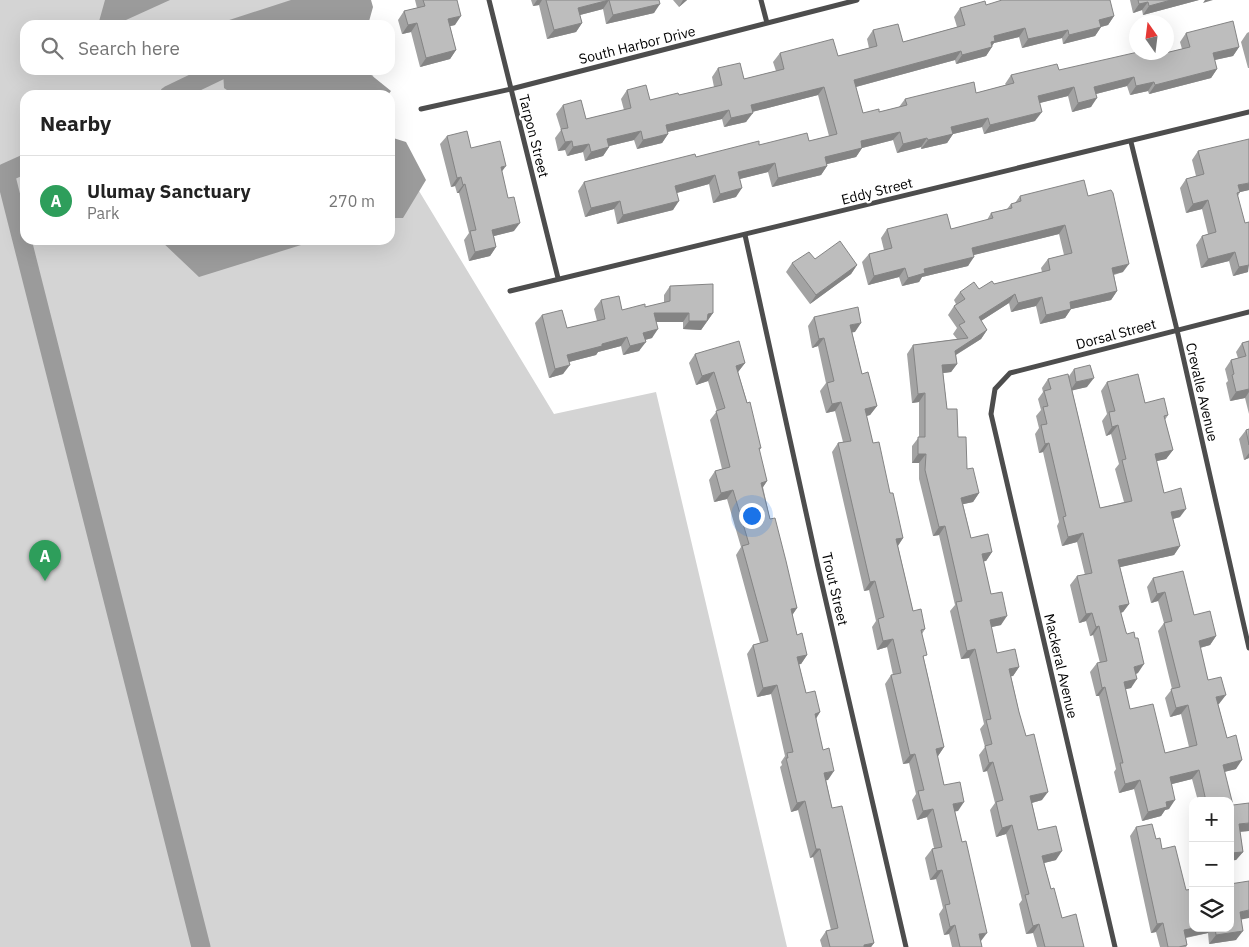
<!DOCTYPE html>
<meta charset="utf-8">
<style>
body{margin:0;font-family:"IBM Plex Sans",sans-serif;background:#f2f2f2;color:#222}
.controls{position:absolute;right:15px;bottom:15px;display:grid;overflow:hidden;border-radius:10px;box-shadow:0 5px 20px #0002}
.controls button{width:45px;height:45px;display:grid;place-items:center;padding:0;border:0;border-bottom:1px solid #e0e0e0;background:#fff;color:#222;font:25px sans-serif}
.compass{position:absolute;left:1129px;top:15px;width:45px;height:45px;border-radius:50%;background:#fff;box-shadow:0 5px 20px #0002;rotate:346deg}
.you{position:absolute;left:751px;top:515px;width:18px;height:18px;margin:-12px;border:4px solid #fff;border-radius:50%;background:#1a73e8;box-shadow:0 0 0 8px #1a73e833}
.badge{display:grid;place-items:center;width:32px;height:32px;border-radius:50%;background:#db2777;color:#fff;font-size:16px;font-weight:700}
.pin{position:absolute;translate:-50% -41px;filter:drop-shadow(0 1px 2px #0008)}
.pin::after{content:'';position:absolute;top:26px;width:18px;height:15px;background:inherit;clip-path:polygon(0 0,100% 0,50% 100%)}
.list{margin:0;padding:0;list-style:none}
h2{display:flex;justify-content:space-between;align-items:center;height:65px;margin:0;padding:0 20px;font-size:21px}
h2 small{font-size:16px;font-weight:400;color:#767676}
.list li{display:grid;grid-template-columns:32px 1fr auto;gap:15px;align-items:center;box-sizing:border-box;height:90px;padding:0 20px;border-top:1px solid #e0e0e0}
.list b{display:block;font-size:19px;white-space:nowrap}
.list p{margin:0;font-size:16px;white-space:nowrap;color:#767676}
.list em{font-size:16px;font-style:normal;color:#767676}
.icon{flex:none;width:28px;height:28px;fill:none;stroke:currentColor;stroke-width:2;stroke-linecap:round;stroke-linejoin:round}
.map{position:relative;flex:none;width:1249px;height:947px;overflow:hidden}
.search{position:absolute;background:#fff;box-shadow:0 5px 20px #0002;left:20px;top:20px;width:375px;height:55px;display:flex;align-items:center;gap:12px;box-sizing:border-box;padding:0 18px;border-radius:15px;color:#767676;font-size:19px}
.panel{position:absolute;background:#fff;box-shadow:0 5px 20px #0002;left:20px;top:90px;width:375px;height:155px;border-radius:15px}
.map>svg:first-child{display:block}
</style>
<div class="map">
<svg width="1249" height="947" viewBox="0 0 1249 947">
<rect width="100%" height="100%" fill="#fff"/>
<path fill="#d4d4d4" d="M0 0H360L364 25H25V70H372L377 95H25V240H390V143L554 414 656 392 787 947H0Z"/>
<path fill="#9b9b9b" d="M105 0H170L115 25H98Z
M291 0H371L373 7 368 25H220V23Z
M223 70H365L391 91 388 95H234L224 88Z
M390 137 406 142 426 180 403 218H390Z
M160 240H317L199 277Z"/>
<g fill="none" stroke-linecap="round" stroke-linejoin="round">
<path stroke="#9b9b9b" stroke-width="19" d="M169 95 221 70
M25 164 5 173 201 947"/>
<path stroke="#4d4d4d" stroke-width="5" d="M489 0 558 278
M761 0 767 23
M421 109 511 89 857 0
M1131 142 1177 330 1249 648
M745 235 818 567 906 947
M510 291 1249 112
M1115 947 991 414 995 389 1010 373 1249 312"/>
</g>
<path fill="#a3a3a3" d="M415 0H457L455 25 450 26 456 50 450 59 420 67 411 32 402 34 398 20 404 11 417 8Z
M531 0H659L654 13 606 24 603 9 580 15 582 23 576 32 547 39 539 5 533 6Z
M673 0H687L679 7Z
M1130 0H1199L1143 15 1142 10 1133 13Z
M986 5 1114 16 1108 25 1101 27 1095 36 1063 44 1062 38 1022 48 1019 37 994 43 986 56 956 64 955 60 856 87 863 113 879 112 899 107 905 99 976 93 1006 85 1005 84 1011 75 1059 70 1161 54 1182 49 1180 42 1186 33 1239 47 1233 56 1214 60 1217 69 1211 78 1149 94 1148 91 1130 95 1127 86 1096 94 1091 107 1072 112 1068 96 1039 103 1035 121 984 134 982 127 953 134 947 143 921 149V147L897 153 893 140 862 148 856 157 827 164V166L821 175 772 187 768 172 739 179 736 197 713 203 709 184 677 193 673 210 617 224 614 209 585 217 578 191 584 182 696 157 759 145 809 141 829 136 818 95 752 112 746 122 724 127 722 119 667 132 668 134 662 143 637 149 634 140 609 146V147L603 156 585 161 583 152 567 156 565 150 558 151 555 138 561 130 556 114 563 105 586 119 624 110 621 99 627 90 650 100 679 95 714 87 712 77 718 68 744 79 776 71 773 62 780 53 838 56 869 48 867 39 873 30 903 42 957 27 954 17 960 8Z
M1249 32V68H1248L1241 42 1247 33Z
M447 136 471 148 502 172 514 231 494 236 496 247 490 256 469 261 464 240 469 233 459 193H457L455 186 451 187 440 144Z
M1198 151 1249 190 1240 192 1238 196 1248 272 1233 276 1229 261 1201 268 1196 245 1202 236 1208 234 1202 209 1186 213 1180 188 1186 179 1196 176 1192 160Z
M1020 196H1088L1123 272 1114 275 1117 291 1111 300 1071 309 1065 318 1040 324 1036 306 1011 312 1009 303 981 321 987 330 981 339 956 355 957 364 951 372 943 373 947 409 958 437 967 469 979 493 973 502 963 504 971 538 992 552 986 561H983L991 594 1001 625 991 627 997 653 1019 667 1013 676H1011L1019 712 1042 800 1032 803 1038 830 1056 860 1044 863 1051 889 1062 918 1084 947H1037L1033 933 1026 934 1019 904 1022 900 1006 834 996 837 990 810 995 803 987 771 983 772 979 755 985 747 980 729 984 724 969 658 961 659 950 611 955 605 939 535 933 536 919 479V463H912V446L919 437V402L912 403 907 354 913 345 957 339 953 334 957 328 948 315 954 306 956 304 954 300 960 292 979 289 994 284 1042 272 1041 268 1048 259 1064 255 1059 234 973 255 968 266 922 277 919 282 902 286 899 277 868 285 862 262 869 254 884 250 881 238 887 229H951L987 220 991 213 1007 209 1011 204 1015 203Z
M815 259 857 265 851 274 810 304 786 272 792 263Z
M670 286 713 313 701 330 683 329V322H656L652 338 645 340 639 351 623 355 621 346 598 352 596 355 569 362 563 374 549 378 535 323 542 315 567 328 597 321 594 309 601 300 622 310 645 307 664 303V295Z
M814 317 855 332H852L862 374 877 406 870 415 866 416 873 443 890 493 903 538 898 546 913 611 925 629 922 634 924 659 944 747 938 756H937L944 785 958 811H955L982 947H952L949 934 944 935 939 914 943 908 936 879 930 880 925 858 932 849 934 848 927 817 917 820 912 800 916 794 909 763 903 764 885 684 891 675H893L887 647 877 650 872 627 876 621 869 590 864 591 832 452 838 443 843 442 835 411 826 413 820 391 826 383 818 346 812 348 808 326Z
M1249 341V414L1245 398 1230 401 1226 383 1228 381 1225 369 1231 360 1238 358 1236 352 1242 343Z
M695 354 745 363 738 372 761 448 759 451 767 481 763 487 770 519 797 608 792 615 797 635 807 655 801 664H799L806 693 820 712 816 719 828 780H826L832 808 874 943 871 947H822L820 940 826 931 831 930 813 857 810 858 798 810 791 812 780 767 782 765 781 762 785 756 771 694 757 697 747 654 753 645 760 643 736 555 741 547 727 499 714 502 709 480 715 471 722 469 710 420 717 411 708 381 696 385 689 363Z
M1074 369 1087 387 1072 390 1100 508 1124 502 1115 469 1119 464 1111 434 1106 436 1102 421 1107 414 1101 391 1107 382 1168 415 1165 420 1173 450 1166 459 1156 461 1164 493 1180 517 1173 519 1180 546 1174 555 1120 567 1129 604 1123 612 1121 613 1126 632 1138 673 1136 674 1131 688 1125 689 1130 709 1165 753 1189 747 1181 714 1170 717 1165 698 1172 689 1158 631 1164 623 1158 601 1151 603 1147 587 1153 578 1216 636 1210 645 1200 648 1208 680 1219 704H1218L1227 738 1236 769 1224 772 1233 805 1249 831 1240 832 1243 852 1236 860 1230 801H1198L1192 779 1172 784 1169 809 1165 810 1161 816 1142 821 1134 789 1119 793 1114 772 1116 769 1099 696H1096L1090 672 1097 663H1100L1093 635 1090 636 1086 621 1079 623 1070 585 1077 576 1085 575 1077 542 1062 546 1057 526 1059 522 1043 452 1039 453 1035 434 1039 428 1036 416 1041 410 1038 399 1043 392 1042 388 1048 379 1069 376Z
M1249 429V458L1244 460 1239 439 1246 430Z
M1136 827 1156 839 1162 849 1193 928H1230L1241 920 1236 940 1209 944 1208 933 1186 938 1187 945 1186 947H1160L1156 932 1151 933 1130 836Z"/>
<path fill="#848484" d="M537 0H542L539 5 533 6Z
M609 0 603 9 572 17 578 8Z
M683 0H687L679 7Z
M1171 0H1199L1143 15 1149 6Z
M1205 0H1213L1203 3Z
M1148 2 1142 10 1133 13 1139 4Z
M660 4 654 13 606 24 613 15Z
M461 16 455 25 442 28 448 19Z
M1114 16 1108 25 1093 29 1099 20Z
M417 23 411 32 402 34 408 25Z
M582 23 576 32 547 39 554 30Z
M1101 27 1095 36 1063 44 1069 35Z
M1025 28 1019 37 994 43 990 48 992 47 986 56 956 64 962 55 994 36Z
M1068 30 1062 38 1022 48 1028 39Z
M1239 47 1233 56 1206 62 1213 53Z
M456 50 450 59 420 67 426 58Z
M961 51 955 60 848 89 854 80Z
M1217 69 1211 78 1149 94 1155 85Z
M1134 77 1127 86 1088 96 1094 87Z
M1154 82 1148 91 1130 95 1136 86Z
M824 87 818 95 744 114 751 105Z
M1074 87 1068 96 1032 105 1038 96Z
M1097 98 1091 107 1072 112 1078 103Z
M729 110 722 119 659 134 666 125Z
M1042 112 1035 121 984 134 990 125Z
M753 113 746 122 724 127 731 118Z
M988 118 982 127 953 134 947 143 921 149 928 140 951 127Z
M641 131 634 140 601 148 607 139Z
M900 132 893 140 862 148 856 157 819 166 825 157 861 141Z
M668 134 662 143 637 149 643 140Z
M927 138 921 147 897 153 903 144Z
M572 141 565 150 558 151 565 142Z
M589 144 583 152 567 156 573 147Z
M609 147 603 156 585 161 591 152Z
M775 163 768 172 732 181 738 172Z
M506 166 500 174 501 167Z
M827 166 821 175 772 187 778 178Z
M715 175 709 184 669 195 675 186Z
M461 177 455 186 451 187 457 178Z
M1249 183V190L1232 194 1238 185Z
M465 184 459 193H457L463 185Z
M742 188 736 197 713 203 720 194Z
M1208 200 1202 209 1186 213 1193 204Z
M620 201 614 209 585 217 591 208Z
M679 201 673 210 617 224 623 215Z
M520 223 514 231 486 238 492 230Z
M1065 225 1059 234 966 257 972 248Z
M496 247 490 256 469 261 475 252Z
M1235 252 1229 261 1201 268 1208 259Z
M974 257 968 266 922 277 919 282 902 286 908 278 924 269Z
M1129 264 1123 272 1106 276 1112 268Z
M857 265 851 274 810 304 816 295Z
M1249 265 1248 272 1233 276 1239 267Z
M905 268 899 277 868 285 874 276Z
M1117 291 1111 300 1063 311 1070 302Z
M1015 294 1009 303 973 326 979 317Z
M1042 297 1036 306 1011 312 1018 303Z
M1071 309 1065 318 1040 324 1046 315Z
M654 313H689L683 322H648Z
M713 313 701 330 683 329 689 321 708 314Z
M861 323 855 332 844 334 850 325Z
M658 329 652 338 637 342 643 333Z
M987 330 981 339 949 359 955 351Z
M627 337 621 346 598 352 596 355 561 364 567 355 602 344Z
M824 338 818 346 812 348 819 339Z
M646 342 639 351 623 355 630 346Z
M745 363 738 372 730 374 736 366Z
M957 364 951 372 936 374 942 365Z
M570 365 563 374 549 378 555 369Z
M714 372 708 381 696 385 702 376Z
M1094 378 1087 387 1070 391 1076 382Z
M1249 389V392L1245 398 1230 401 1236 392Z
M925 393 919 402 912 403 918 394Z
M841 402 835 411 826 413 832 404Z
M877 406 870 415 859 418 865 409Z
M1118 425 1111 434 1106 436 1112 427Z
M1049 443 1043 452 1039 453 1045 444Z
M1173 450 1166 459 1149 463 1155 454Z
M1249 453V458L1244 460Z
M918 454H926L919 463H912Z
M767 481 761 490V483Z
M733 490 727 499 714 502 721 493Z
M979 493 973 502 955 506 961 498Z
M1186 509 1180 517 1165 521 1171 512Z
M945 526 939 535 933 536 939 527Z
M1083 533 1077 542 1062 546 1068 537Z
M903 538 897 547 896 539Z
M1180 546 1174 555 1112 569 1118 560Z
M992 552 986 561 975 563 982 554Z
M875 581 869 590 864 591 870 582Z
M1165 592 1158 601 1151 603 1157 594Z
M1129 604 1123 612 1113 614 1119 606Z
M797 608 791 617V609Z
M1092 613 1086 621 1079 623 1086 614Z
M1007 616 1001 625 983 629 990 620Z
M1099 626 1093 635 1090 636 1096 627Z
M1216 636 1210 645 1192 650 1199 641Z
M893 639 887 647 877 650 883 641Z
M975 649 969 658 961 659 967 651Z
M807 655 801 664 791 666 797 657Z
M1144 664 1138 673 1128 676 1134 667Z
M1019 667 1013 676 1003 678 1009 669Z
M1137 679 1131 688 1118 691 1124 682Z
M777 685 771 694 757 697 763 688Z
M1105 687 1099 696H1096L1102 688Z
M1226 695 1219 704 1210 706 1216 697Z
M1188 705 1181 714 1170 717 1176 708Z
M820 712 814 721 815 714Z
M944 747 938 756 929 758 936 749Z
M915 754 909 763 903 764 910 755Z
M1242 760 1236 769 1216 774 1223 765Z
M993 762 987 771 983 772 989 763Z
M1199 770 1192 779 1164 786 1170 777Z
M834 771 828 780 818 782 824 773Z
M1140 780 1134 789 1119 793 1125 784Z
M1048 792 1042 800 1024 805 1030 796Z
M1175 800 1169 809 1165 810 1161 816 1142 821 1148 812 1166 802Z
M805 801 798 810 791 812 797 803Z
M964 802 958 811 947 813 953 804Z
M933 809 927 817 917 820 923 811Z
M1249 823V831L1233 832 1239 824Z
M1012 825 1006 834 996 837 1002 828Z
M816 849H820L813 857 810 858Z
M1062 851 1056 860 1036 865 1042 856Z
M1243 852 1236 860 1230 861V853Z
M942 870 936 879 930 880 937 871Z
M1249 910V918L1234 921 1240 912Z
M1163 923 1156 932 1151 933 1157 924Z
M1039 924 1033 933 1026 934 1033 926Z
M955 925 949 934 944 935 950 927Z
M1194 928H1211L1208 933 1178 939 1184 930Z
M1243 931 1236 940 1209 944 1216 935Z
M987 933 981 941 972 943 979 934Z
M874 943 871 947H863L864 945Z"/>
<path fill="#bdbdbd" stroke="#848484" d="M423 0H457L461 16 448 19 456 50 426 58 417 23 408 25 404 11 425 6Z
M546 0H659L660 4 613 15 609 0 578 8 582 23 554 30Z
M1002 0H1110L1114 16 1099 20 1101 27 1069 35 1068 30 1028 39 1025 28 994 36 995 41 991 42 992 47 962 55 961 51 854 80 863 113 879 109V112L907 105 905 99 974 82 976 93 1014 83 1011 75 1057 64 1059 70 1138 52H1160L1161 54 1190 47 1186 33 1233 21 1239 47 1213 53 1217 69 1155 85 1154 82 1136 86 1134 77 1094 87 1097 98 1078 103 1074 87 1038 96 1042 112 990 125 988 118 951 127 953 134 928 140 927 138 903 144 900 132 861 141 862 148 825 157 827 166 778 178 775 163 738 172 742 188 720 194 715 175 675 186 679 201 623 215 620 201 591 208 584 182 695 154 696 157 759 141V145L807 133 809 141 837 134 824 87 751 105 753 113 731 118 729 110 666 125 668 134 643 140 641 131 607 139 609 147 591 152 589 144 573 147 572 141 565 142 561 129 568 128 563 105 581 100 586 119 631 108 627 90 646 85 650 100 678 93 679 95 722 85 718 68 740 63 744 79 784 69 780 53 833 39 838 56 877 46 873 30 898 24 903 42 965 25 960 8 985 1 986 5Z
M1138 0H1171L1149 6 1148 2 1139 4Z
M467 131 471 148 500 141 506 166 501 167 508 198 514 197 520 223 492 230 496 247 475 252 470 231 476 230 465 184 463 185 461 177 457 178 447 136Z
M1249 139V183L1238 185 1240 192 1237 193 1245 223 1249 222V265L1239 267 1235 252 1208 259 1202 236 1216 232 1208 200 1193 204 1186 179 1204 174 1198 151Z
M1084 180 1088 196 1111 190 1113 193 1129 264 1112 268 1117 291 1070 302 1071 309 1046 315 1042 297 1018 303 1015 294 979 317 987 330 955 351 957 364 942 365 947 409H957L958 437H966L967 469 973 468 979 493 961 498 971 538 988 534 992 552 982 554 991 594 1002 592 1007 616 990 620 997 653 1015 649 1019 667 1009 669 1019 712 1026 736 1034 734 1048 792 1030 796 1038 830 1056 826 1062 851 1042 856 1051 889 1054 888 1062 918 1076 914 1084 947H1045L1039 924 1033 926 1025 895 1029 894 1012 825 1002 828 996 802 1003 800 993 762 989 763 985 746 992 744 986 720 991 719 975 649 967 651 956 602 962 601 945 526 939 527 925 470 926 454H918V437H925V393L918 394 913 345 968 338 959 325 965 322 954 306 965 299 960 292 974 282 979 289 992 281 994 284 1050 270 1048 259 1072 253 1065 225 972 248 974 257 924 269 925 273 908 278 905 268 874 276 869 254 892 248 887 229 947 214 951 229 993 218 991 213 1012 208 1011 204 1021 201 1020 196Z
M840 241 857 265 816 295 792 263 809 252 815 259Z
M713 284V313L708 314 707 321H689V313H654L658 329 643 333 646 342 630 346 627 337 602 344V346L567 355 570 365 555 369 542 315 562 310 567 328 605 319 601 300 619 296 622 310 645 304V307L670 301V286Z
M858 307 861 323 850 325 862 374 868 372 877 406 865 409 873 443 879 442 890 493H893L903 538 896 539 913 611 921 609 925 629 921 630 927 655 923 656 944 747 936 749 944 785 960 782 964 802 953 804 962 842 966 841 987 933 979 934 982 947H960L955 925 950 927 945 905 950 904 942 870 937 871 932 849 942 847 933 809 923 811 918 791 924 790 915 754 910 755 891 675 901 673 893 639 883 641 878 619 884 617 875 581 870 582 838 443 851 441 841 402 832 404 827 383 834 381 824 338 819 339 814 317Z
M739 341 745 363 736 366 747 403 750 402 761 448H759L767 481 761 483 770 519 775 518 786 561 797 608 791 609 797 635 802 633 807 655 797 657 806 693 815 691 820 712 815 714 823 750 829 748 834 771 824 773 832 808 842 806 874 943 864 945V947H830L826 931 838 928 820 849H816L805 801 797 803 786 758H788L787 753 793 752 777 685 763 688 753 645 768 641 742 546 749 544 733 490 721 493 715 471 730 467 716 411 725 408 714 372 702 376 695 354Z
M1249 341V389L1236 392 1232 375 1234 374 1231 360 1246 356 1242 343Z
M1090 365 1094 378 1076 382 1074 369Z
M1068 374 1100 508 1132 501 1122 460 1126 459 1118 425 1112 427 1109 412 1115 411 1107 382 1138 374 1145 403 1164 398 1168 415 1164 416 1173 450 1155 454 1164 493 1181 488 1186 509 1171 512 1180 546 1118 560 1129 604 1119 606 1126 632 1127 634 1134 632 1135 638H1138L1144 664 1134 667 1137 679 1124 682 1130 709 1153 704 1165 753 1197 745 1188 705 1176 708 1171 689 1180 687 1164 623 1172 621 1165 592 1157 594 1153 578 1183 571 1194 615 1210 611 1216 636 1199 641 1208 680 1221 677 1226 695 1216 697 1227 738 1236 735 1242 760 1223 765 1233 805 1249 803V823L1239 824 1243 852 1230 853V801H1206L1199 770 1170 777 1175 800 1166 802 1167 807 1148 812 1140 780 1125 784 1120 763H1123L1105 687 1102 688 1097 663 1107 661 1099 626 1096 627 1092 613 1086 614 1077 576 1092 573 1083 533 1068 537 1063 517 1066 516 1049 443 1045 444 1041 425 1047 424 1043 407 1048 406 1044 391 1051 389 1048 379Z
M1249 429V445L1246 430Z
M1152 824 1156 839 1160 838 1162 849 1175 846 1186 890 1193 889V928H1194L1184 930 1187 945 1179 947H1168L1163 923 1157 924 1136 827Z
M1249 881V910L1240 912 1243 931 1216 935 1215 928H1230V884Z"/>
<g text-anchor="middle" stroke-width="4.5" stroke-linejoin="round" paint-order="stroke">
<g font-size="14" fill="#000" stroke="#fff">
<text transform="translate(637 45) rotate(-14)" y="5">South Harbor Drive</text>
<text transform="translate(534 136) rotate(76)" y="5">Tarpon Street</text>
<text transform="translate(877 191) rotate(-14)" y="5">Eddy Street</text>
<text transform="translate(1116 334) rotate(-15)" y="5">Dorsal Street</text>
<text transform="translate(1202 392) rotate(77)" y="5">Crevalle Avenue</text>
<text transform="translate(835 589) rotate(77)" y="5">Trout Street</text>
<text transform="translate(1061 666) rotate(77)" y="5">Mackeral Avenue</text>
</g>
</g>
</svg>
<div class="controls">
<button>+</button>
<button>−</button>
<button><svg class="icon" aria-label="layers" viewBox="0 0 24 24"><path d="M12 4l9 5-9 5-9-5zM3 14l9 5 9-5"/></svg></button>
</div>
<svg class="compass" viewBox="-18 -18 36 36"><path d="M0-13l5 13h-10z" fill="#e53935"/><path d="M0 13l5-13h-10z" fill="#767676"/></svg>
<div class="you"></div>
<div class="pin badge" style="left:45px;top:581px;background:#2e9e5b">A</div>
<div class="search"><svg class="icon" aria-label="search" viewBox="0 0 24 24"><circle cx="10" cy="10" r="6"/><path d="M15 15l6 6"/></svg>Search here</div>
<section class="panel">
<h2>Nearby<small></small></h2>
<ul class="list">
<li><span class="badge" style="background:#2e9e5b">A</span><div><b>Ulumay Sanctuary</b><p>Park</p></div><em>270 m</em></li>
</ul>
</section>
</div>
